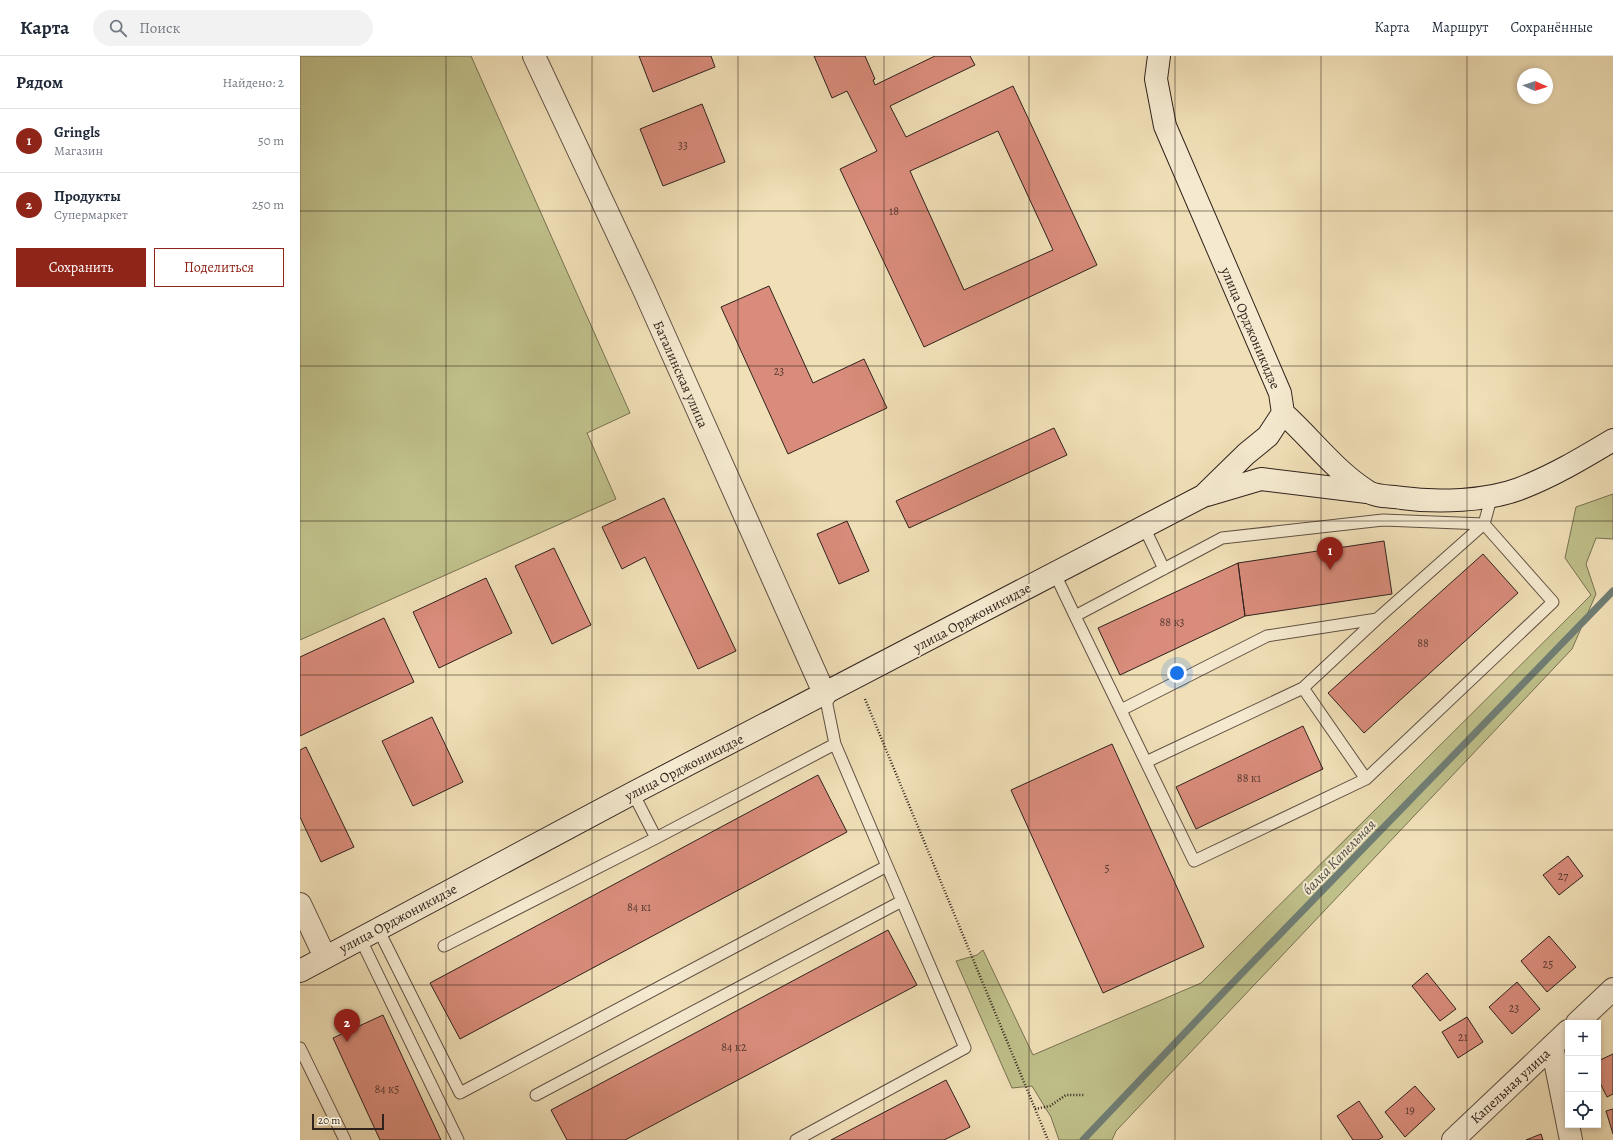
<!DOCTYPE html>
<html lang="ru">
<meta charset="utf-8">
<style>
body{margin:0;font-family:Alegreya,serif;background:#f2f2f3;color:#1f2937}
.controls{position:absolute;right:12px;bottom:12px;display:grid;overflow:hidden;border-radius:0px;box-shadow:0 2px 6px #0003}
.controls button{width:36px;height:36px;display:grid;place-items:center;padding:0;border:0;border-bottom:1px solid #e0e1e3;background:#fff;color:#1f2937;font:20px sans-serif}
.compass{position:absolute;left:1217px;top:12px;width:36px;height:36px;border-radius:50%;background:#fff;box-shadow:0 2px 6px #0003;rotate:93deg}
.scale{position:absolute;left:12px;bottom:10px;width:72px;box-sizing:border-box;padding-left:4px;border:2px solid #30221c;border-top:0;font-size:11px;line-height:14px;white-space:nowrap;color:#30221c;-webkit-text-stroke:3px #f5ead0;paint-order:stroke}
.you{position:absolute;left:877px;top:617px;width:14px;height:14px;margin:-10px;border:3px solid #fff;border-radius:50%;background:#1a73e8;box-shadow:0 0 0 6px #1a73e833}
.badge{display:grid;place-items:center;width:26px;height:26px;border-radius:50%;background:#8f2418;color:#fff;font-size:13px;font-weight:700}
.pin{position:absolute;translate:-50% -33px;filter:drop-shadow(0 1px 2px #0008)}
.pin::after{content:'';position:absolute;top:21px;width:14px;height:12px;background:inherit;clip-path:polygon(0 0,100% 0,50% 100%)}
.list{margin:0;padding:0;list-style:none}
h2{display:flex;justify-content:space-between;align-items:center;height:52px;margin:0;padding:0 16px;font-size:17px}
h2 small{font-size:13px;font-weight:400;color:#747a83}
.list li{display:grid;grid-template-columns:26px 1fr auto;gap:12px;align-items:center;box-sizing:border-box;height:64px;padding:0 16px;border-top:1px solid #e0e1e3}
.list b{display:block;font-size:15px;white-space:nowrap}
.list p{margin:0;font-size:13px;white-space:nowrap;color:#747a83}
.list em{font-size:13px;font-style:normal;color:#747a83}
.actions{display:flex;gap:8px;padding:12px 16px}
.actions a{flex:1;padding:9px 0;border:1px solid #8f2418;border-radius:0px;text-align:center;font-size:14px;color:#8f2418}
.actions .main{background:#8f2418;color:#fff}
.icon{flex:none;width:22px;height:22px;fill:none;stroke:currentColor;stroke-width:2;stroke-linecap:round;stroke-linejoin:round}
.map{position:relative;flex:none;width:1313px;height:1084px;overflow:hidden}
header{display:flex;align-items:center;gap:24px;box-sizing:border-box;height:56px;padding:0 20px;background:#fff;border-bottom:1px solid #e0e1e3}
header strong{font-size:19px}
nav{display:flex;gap:22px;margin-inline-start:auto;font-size:14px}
.search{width:280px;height:36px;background:#f2f2f3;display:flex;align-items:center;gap:10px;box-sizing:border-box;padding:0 14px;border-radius:22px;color:#747a83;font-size:15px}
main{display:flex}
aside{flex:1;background:#fff}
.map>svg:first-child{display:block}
</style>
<header>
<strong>Карта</strong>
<div class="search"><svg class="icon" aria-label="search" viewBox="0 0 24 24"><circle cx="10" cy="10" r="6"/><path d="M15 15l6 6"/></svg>Поиск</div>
<nav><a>Карта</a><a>Маршрут</a><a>Сохранённые</a></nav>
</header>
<main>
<aside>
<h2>Рядом<small>Найдено: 2</small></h2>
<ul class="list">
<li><span class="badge">1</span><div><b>Gringls</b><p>Магазин</p></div><em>50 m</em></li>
<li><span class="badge">2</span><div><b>Продукты</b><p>Супермаркет</p></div><em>250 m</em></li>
</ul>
<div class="actions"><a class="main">Сохранить</a><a>Поделиться</a></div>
</aside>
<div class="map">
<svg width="1313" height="1084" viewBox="0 0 1313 1084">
<rect width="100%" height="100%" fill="#f0dfb7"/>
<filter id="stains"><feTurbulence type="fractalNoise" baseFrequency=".005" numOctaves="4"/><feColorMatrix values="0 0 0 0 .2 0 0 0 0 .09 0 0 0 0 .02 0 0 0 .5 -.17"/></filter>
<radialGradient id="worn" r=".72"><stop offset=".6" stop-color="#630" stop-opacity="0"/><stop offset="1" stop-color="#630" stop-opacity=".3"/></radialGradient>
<path fill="#bfc08a" stroke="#787153" d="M0 0H171L330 357 287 377 316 443 0 584Z
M1313 438V483L1296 482 1286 508 1296 538 1272 593 816 1075 812 1084H759L751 1061 732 1030 712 1032 656 905 677 899 683 894 733 999 901 927 1291 539 1265 502 1276 451Z"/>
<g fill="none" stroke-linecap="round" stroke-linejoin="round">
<path stroke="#707e75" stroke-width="7" d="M783 1084 917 943 1313 535"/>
</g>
<path fill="#d98c7b" stroke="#30221c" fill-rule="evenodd" d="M339 0H411L415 11 353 36Z
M514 0H565L575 23 573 24 575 29 635 0H670L675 9 590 50 606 81 713 30 797 209 624 291 540 113 577 95 547 35 532 42ZM698 75 753 194 664 234 610 115Z
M402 48 425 106 363 130 340 73Z
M469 230 513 327 564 303 587 352 488 398 421 251Z
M754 372 767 399 609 472 596 445Z
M364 442 436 595 398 613 345 501 322 513 302 471Z
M547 465 569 515 539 528 517 478Z
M1084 485 1092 538 945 560 938 507Z
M254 492 291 569 252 588 215 510Z
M1183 498 1218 537 1064 677 1028 637Z
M938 507 945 560 820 619 798 572Z
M186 522 212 577 139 612 113 556Z
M84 562 114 626 0 680V601Z
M132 661 163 726 113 750 82 685Z
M1003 670 1023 713 896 773 876 731Z
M812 688 904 891 803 937 711 734Z
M6 691 54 791 21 806 0 761V694Z
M518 719 547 776 160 983 130 927Z
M1268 800 1283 820 1259 839 1243 819Z
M588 874 617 929 325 1084H267L251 1054Z
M1249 880 1276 911 1247 936 1221 905Z
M1127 917 1156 953 1140 965 1112 930Z
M1217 926 1240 953 1212 978 1189 951Z
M83 959 141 1084H80L33 982Z
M1167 961 1183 986 1158 1002 1142 976Z
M1313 998V1038L1307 1041 1298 1023V1005Z
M646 1024 670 1071 644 1084H531Z
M1115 1030 1135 1053 1105 1081 1085 1056Z
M1059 1045 1083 1081 1078 1084H1053L1037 1060Z
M1313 1053V1078L1306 1055Z
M1241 1078 1243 1084H1226Z"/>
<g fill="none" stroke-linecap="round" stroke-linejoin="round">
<g stroke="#605143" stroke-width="13">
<path id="lane" d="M844 471 864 513
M755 518 775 560 894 805 1066 723 1253 546 1184 468 1083 464 922 482 775 560
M1003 632 1066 723
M821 654 967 580 1077 563
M846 706 1003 632 1077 563 1184 468 1192 439
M333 737 356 782
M78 873 160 1037 587 810 535 688 525 639
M60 882 158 1084
M144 890 356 782 535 688
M0 992 45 1084
M236 1039 602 845
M496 1084 665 992 587 810"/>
</g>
<g stroke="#605143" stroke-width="24">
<path id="street" d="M234 0 344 234 525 639
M0 848 25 901
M1277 967 1313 933
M1252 990 1271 1084
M1153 1084 1268 975"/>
</g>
<g stroke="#30221c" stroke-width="24">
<path id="secondary" d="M983 357C1012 383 1034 414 1067 435 1075 441 1092 440 1102 442 1137 447 1187 445 1219 433 1253 420 1283 402 1313 384
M907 439 961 423 1067 436
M0 915 333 737 903 440 946 398 968 380 983 357 980 337 865 70 856 23 859 0"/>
</g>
<path stroke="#30221c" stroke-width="2.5" stroke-dasharray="1 2" stroke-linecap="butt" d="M565 643 748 1084
M735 1053 750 1050 766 1039H785"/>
<use href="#lane" stroke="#f5ead0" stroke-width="11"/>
<use href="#street" stroke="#f5ead0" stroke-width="22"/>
<use href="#secondary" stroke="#f5ead0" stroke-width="22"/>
</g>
<path fill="none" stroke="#30221c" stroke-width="1" stroke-opacity="0.55" d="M146 0V1084M292 0V1084M438 0V1084M584 0V1084M729 0V1084M875 0V1084M1021 0V1084M1167 0V1084M0 155H1313M0 310H1313M0 465H1313M0 619H1313M0 774H1313M0 929H1313"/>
<g text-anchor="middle" stroke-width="4" stroke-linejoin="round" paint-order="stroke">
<g font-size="12" fill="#5a3c34">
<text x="383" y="93">33</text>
<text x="594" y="159">18</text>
<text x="479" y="319">23</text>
<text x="872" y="570">88 к3</text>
<text x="1123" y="591">88</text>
<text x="949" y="726">88 к1</text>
<text x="807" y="816">5</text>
<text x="1263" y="824">27</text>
<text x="339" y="855">84 к1</text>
<text x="1248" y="912">25</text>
<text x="1214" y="956">23</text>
<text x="1163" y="985">21</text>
<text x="434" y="995">84 к2</text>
<text x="87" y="1037">84 к5</text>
<text x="1110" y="1058">19</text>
</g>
<g font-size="14" fill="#30221c" stroke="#f5ead0">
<text transform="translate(951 272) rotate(67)" y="5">улица Орджоникидзе</text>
<text transform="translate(381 318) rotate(66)" y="5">Баталинская улица</text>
<text transform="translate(672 561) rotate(-28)" y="5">улица Орджоникидзе</text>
<text transform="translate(384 711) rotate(-27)" y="5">улица Орджоникидзе</text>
<text transform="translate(98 862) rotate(-28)" y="5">улица Орджоникидзе</text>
<text transform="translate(1210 1030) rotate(-43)" y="5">Капельная улица</text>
</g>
<g font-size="15" font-style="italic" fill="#505048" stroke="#f5ead0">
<text transform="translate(1039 801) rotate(-46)" y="5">балка Капельная</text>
</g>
</g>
<rect width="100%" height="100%" filter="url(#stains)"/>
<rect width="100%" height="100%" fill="url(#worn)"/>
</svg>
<div class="controls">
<button>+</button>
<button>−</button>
<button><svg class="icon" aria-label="locate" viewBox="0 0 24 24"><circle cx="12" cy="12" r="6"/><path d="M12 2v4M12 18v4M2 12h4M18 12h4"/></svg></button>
</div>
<svg class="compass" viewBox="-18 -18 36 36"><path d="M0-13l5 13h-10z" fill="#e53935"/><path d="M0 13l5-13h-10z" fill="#747a83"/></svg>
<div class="scale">20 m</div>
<div class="you"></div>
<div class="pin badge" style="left:1030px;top:514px">1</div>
<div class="pin badge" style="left:47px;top:986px">2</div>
</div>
</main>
